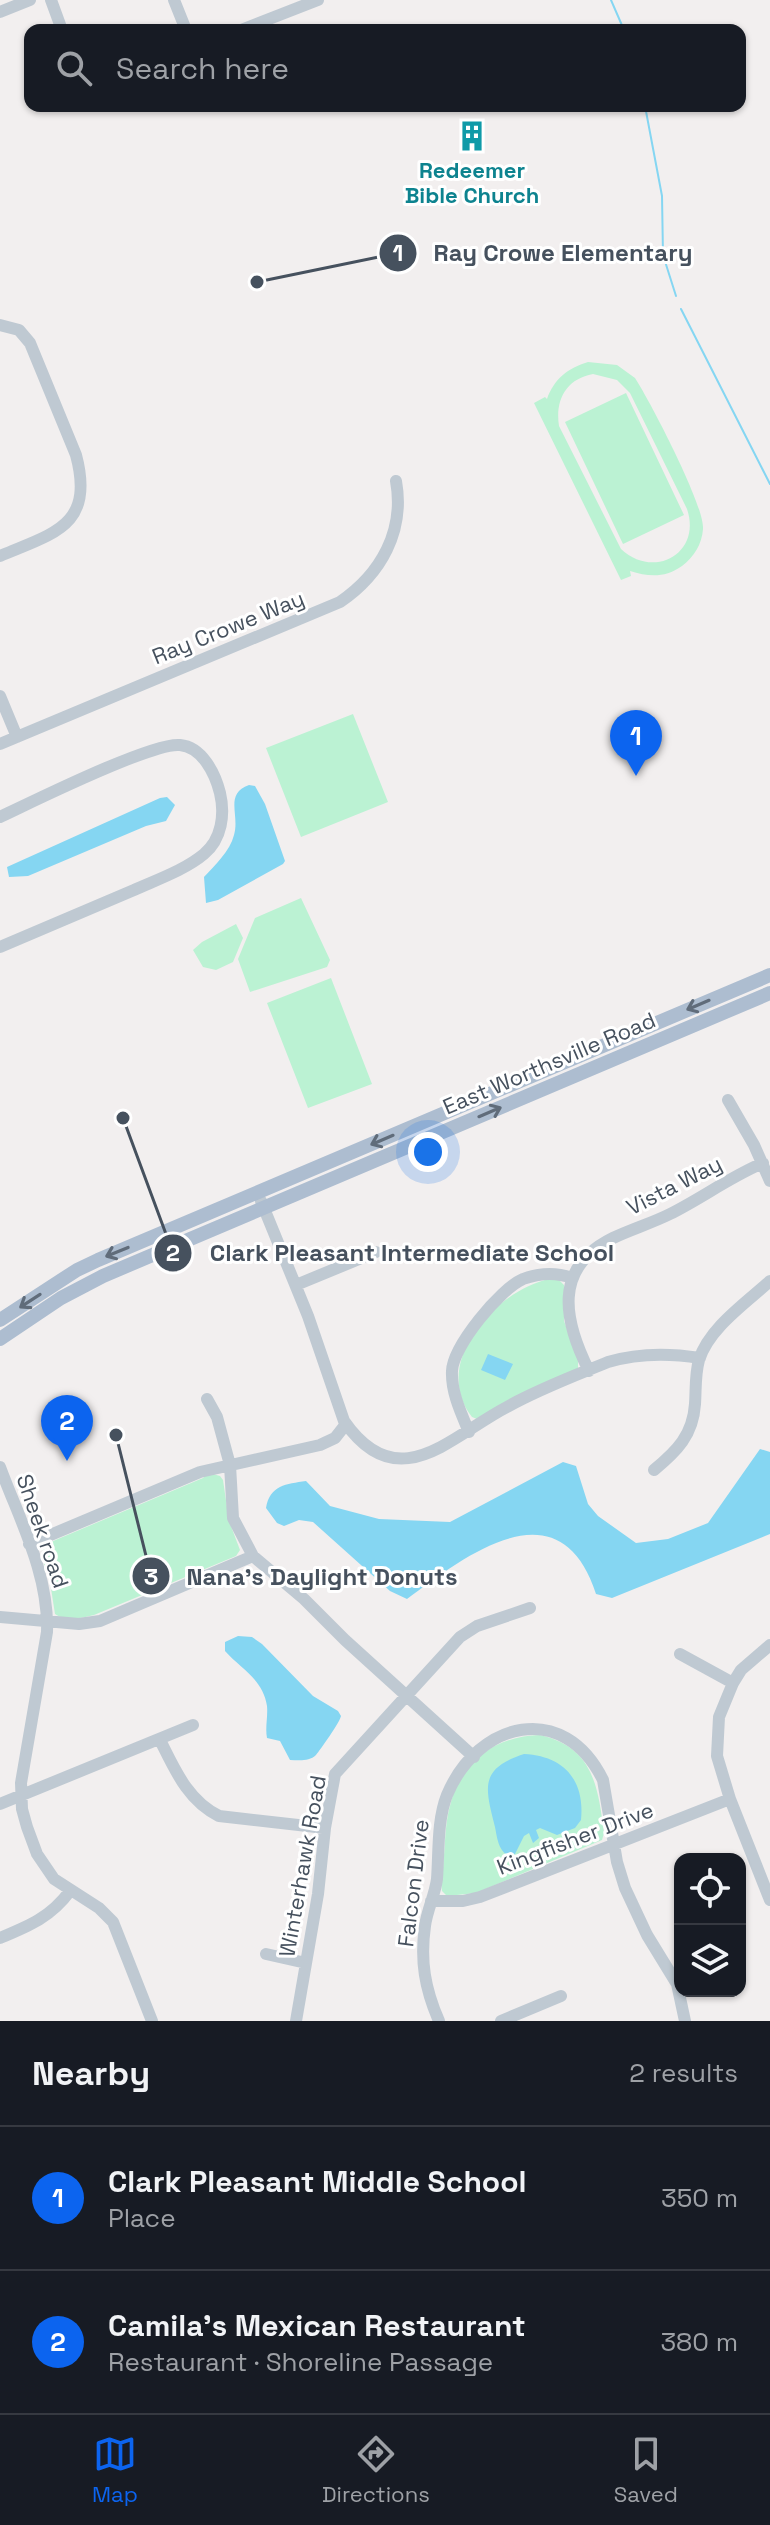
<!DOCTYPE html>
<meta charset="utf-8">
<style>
body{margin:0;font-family:"Space Grotesk",sans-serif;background:#242831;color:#f1f3f6}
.controls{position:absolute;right:24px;bottom:24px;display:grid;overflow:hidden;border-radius:16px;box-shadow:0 2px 6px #0004}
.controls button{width:72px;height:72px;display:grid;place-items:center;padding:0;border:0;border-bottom:2px solid #363941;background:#171b24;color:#f1f3f6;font:40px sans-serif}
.you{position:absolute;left:428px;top:1152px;width:28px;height:28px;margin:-20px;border:6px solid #fff;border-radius:50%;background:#1a73e8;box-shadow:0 0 0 12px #1a73e833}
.badge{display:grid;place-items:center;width:52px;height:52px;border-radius:50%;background:#0c64ef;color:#fff;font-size:26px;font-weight:700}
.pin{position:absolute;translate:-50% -66px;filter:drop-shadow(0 2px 4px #0008)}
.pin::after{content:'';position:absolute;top:42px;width:28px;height:24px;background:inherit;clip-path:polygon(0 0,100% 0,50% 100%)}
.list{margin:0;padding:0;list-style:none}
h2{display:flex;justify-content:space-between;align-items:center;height:104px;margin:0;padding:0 32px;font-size:34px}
h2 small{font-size:26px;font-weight:400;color:#9ea1a6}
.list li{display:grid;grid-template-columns:52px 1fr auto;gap:24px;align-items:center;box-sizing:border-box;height:144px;padding:0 32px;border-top:2px solid #363941}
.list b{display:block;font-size:30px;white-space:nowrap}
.list p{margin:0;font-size:26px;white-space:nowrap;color:#9ea1a6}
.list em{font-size:26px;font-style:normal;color:#9ea1a6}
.icon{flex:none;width:44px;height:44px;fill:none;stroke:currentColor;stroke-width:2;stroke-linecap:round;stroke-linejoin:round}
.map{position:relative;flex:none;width:770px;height:2021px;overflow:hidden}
.search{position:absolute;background:#171b24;box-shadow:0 2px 6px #0004;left:24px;right:24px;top:24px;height:88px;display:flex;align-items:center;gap:20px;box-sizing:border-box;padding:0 28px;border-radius:16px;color:#9ea1a6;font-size:30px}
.sheet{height:392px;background:#171b24}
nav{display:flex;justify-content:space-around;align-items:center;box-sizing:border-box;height:112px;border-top:2px solid #363941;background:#171b24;font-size:22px;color:#9ea1a6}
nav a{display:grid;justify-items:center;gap:4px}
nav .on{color:#0c64ef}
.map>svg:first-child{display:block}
</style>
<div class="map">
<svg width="770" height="2021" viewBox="0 0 770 2021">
<rect width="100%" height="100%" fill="#f2efef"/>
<path fill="#bbf2d3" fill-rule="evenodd" d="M588 362 617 365 635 378C650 401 705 506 703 529 702 544 694 557 682 566 665 578 649 577 630 571L631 576 621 580 534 403 545 397 547 399C554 379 568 368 588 362ZM593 374 617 380 630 393 687 509C702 553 654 580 621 549L559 426C555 400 566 379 593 374Z
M626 393 684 515 623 544 565 422Z
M353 714 388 802 301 837 266 748Z
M301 898 330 960 327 967 250 992 238 959 255 918Z
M236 924 243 938 233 962 216 970 203 967 193 950 202 942Z
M331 978 372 1084 308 1108 267 1003Z
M549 1279 559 1280 564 1285V1321L578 1359V1369L477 1419 472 1417C430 1363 495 1291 549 1279Z
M209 1473 220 1476 223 1480 229 1521 240 1550 236 1556 94 1615C82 1618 66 1622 55 1614L50 1582 41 1555 46 1544 203 1478Z
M540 1735C593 1747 598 1786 604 1833L602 1840 476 1893 447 1896 442 1891 441 1883C446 1856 443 1828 451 1802 462 1759 498 1736 540 1735Z"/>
<path fill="#85d6f2" d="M249 785 255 786 265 804 285 861 283 864 218 900 206 903 204 877C215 865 230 851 234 835 240 815 224 794 249 785Z
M167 797 175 805 166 821 146 826 28 876 9 877 7 867 160 798Z
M488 1354 513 1364 505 1380 481 1370Z
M760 1449 770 1452V1534L612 1598 596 1594C560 1483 467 1554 407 1599L390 1591 313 1522 299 1520 284 1526 277 1523 266 1508C270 1485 286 1484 306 1481L330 1506 379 1519 450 1522 563 1462 576 1466 588 1504 598 1516 636 1543 668 1539 708 1523Z
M238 1636 252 1637 262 1644 313 1696 338 1711 341 1716C340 1722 320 1750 316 1755 309 1762 298 1760 290 1760L280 1741 267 1738C265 1728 268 1717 267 1706 263 1679 241 1669 225 1651V1642Z
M524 1754C564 1756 585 1780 581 1820L575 1828 557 1835 540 1828 536 1830 539 1838 533 1843 529 1833 524 1836 515 1854 507 1855C498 1849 497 1837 495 1827 485 1787 479 1769 524 1754Z"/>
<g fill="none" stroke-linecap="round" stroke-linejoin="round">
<path stroke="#85d6f2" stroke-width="2" d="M611 0 624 30
M645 106 662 196 663 255 676 296
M681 309 770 484"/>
<path stroke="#bfc9d2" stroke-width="12" d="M51 0 62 30
M174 0 186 30
M0 12 30 0
M241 30 318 0
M0 325 19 330 30 343 76 455C95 526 54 533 0 556
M0 696 17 737
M0 744 340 602C381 574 405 531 396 481
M0 817C32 802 152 742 180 745 202 747 215 773 220 793 225 814 222 839 204 854 185 870 156 880 134 890 89 909 45 928 0 947
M728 1100 754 1145 770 1181
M261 1201 308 1316 344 1421C398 1499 451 1436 507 1407 539 1389 574 1376 608 1362 638 1353 669 1353 700 1358
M296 1285 376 1252
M589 1371C564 1321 552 1268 613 1238 632 1229 652 1223 670 1214 702 1198 730 1177 763 1163
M207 1399 217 1417 230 1465 233 1518 253 1556 304 1599 345 1640 474 1757
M469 1432C461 1413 451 1392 452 1371 453 1346 500 1289 523 1279 539 1273 556 1272 572 1278
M0 1467C20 1521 49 1574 47 1632L21 1783 22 1809 27 1827 37 1854 54 1879 99 1908 113 1922 152 2021
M654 1470C677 1451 693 1435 695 1404 696 1389 695 1374 699 1360 709 1328 746 1303 770 1281
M29 1544 200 1472 320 1445 335 1438 346 1424
M0 1617 79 1624 100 1621 253 1556
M770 1645 741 1670 733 1683 719 1717 717 1756 730 1799 770 1900
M680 1654 733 1683
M160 1740C175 1770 188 1801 219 1816L325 1828
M0 1804 193 1725
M431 1901H463L480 1897 730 1799
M0 1938C29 1926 51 1917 70 1891
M266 1954 306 1963
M296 2021 318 1894 325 1828 335 1774 460 1637 477 1626 530 1608
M439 2021C425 1989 420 1961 425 1926 427 1910 435 1895 437 1879 439 1852 437 1820 447 1795 478 1721 564 1700 603 1780L617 1862 625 1888 647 1935 677 1984 685 2021
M501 2021 561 1996"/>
<path stroke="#adbdd0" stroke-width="14" d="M0 1320 77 1270 98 1260 770 975
M0 1339 61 1298 103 1276 770 993"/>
</g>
<defs><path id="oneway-shaft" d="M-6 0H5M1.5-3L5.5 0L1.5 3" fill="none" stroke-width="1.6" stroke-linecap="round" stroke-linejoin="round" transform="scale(2)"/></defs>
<g stroke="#606c7a">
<use href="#oneway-shaft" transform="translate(698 1005) rotate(157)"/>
<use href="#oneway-shaft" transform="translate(490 1112) rotate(-23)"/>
<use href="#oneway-shaft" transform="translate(382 1140) rotate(157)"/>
<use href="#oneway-shaft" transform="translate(117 1252) rotate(158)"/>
<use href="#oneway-shaft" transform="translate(30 1301) rotate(147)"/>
</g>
<defs>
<g id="building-bare" transform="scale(2.4)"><path d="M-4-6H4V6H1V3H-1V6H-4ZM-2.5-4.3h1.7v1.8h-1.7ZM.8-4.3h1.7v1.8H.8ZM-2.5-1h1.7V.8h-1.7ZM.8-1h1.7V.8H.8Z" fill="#0f9aa8" stroke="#fff" stroke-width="2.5" paint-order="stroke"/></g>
</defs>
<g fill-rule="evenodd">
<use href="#building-bare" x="472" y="136"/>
</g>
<g text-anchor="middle" stroke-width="6" stroke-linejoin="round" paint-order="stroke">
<g font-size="22" font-weight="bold" fill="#0d838f" stroke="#fff">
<text x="472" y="178">Redeemer<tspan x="472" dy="25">Bible Church</tspan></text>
</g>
<g font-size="22" fill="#46515e" stroke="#fff">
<text transform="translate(228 627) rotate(-22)" y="8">Ray Crowe Way</text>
<text transform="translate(549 1063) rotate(-23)" y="8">East Worthsville Road</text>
<text transform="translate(674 1185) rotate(-27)" y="8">Vista Way</text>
<text transform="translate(43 1531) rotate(71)" y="8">Sheek road</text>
<text transform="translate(575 1838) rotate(-21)" y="8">Kingfisher Drive</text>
<text transform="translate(302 1866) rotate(-80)" y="8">Winterhawk Road</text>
<text transform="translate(413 1883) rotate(-83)" y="8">Falcon Drive</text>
</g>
</g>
<path fill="none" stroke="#46515e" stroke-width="3" d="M257 282L398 253M123 1118L173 1253M116 1435L151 1576"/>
<g fill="#46515e" stroke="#fff" stroke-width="3">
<circle cx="257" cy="282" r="8"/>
<circle cx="123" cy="1118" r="8"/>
<circle cx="116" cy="1435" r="8"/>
<circle cx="398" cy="253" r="20"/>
<circle cx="173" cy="1253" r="20"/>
<circle cx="151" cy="1576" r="20"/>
</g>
<g font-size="24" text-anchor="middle" font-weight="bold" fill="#fff">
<text x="398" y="261">1</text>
<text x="173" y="1261">2</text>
<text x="151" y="1585">3</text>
</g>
<g font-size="24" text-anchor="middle" font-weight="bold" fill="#46515e" stroke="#fff" stroke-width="6" stroke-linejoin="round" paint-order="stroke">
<text x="563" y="261">Ray Crowe Elementary</text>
<text x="412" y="1261">Clark Pleasant Intermediate School</text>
<text x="322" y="1585">Nana's Daylight Donuts</text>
</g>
</svg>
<div class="controls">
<button><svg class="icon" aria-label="locate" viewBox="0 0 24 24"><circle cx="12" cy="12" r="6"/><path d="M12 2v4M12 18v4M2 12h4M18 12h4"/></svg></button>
<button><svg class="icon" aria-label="layers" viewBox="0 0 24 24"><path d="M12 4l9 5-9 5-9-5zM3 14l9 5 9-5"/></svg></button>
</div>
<div class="you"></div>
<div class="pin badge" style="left:636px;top:776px">1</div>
<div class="pin badge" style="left:67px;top:1461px">2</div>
<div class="search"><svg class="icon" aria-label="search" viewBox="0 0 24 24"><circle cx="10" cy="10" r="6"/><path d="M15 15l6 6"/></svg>Search here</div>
</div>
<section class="sheet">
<h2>Nearby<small>2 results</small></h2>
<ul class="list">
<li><span class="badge">1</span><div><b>Clark Pleasant Middle School</b><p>Place</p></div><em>350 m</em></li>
<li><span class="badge">2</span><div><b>Camila's Mexican Restaurant</b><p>Restaurant · Shoreline Passage</p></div><em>380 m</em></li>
</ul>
</section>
<nav>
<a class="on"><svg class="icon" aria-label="map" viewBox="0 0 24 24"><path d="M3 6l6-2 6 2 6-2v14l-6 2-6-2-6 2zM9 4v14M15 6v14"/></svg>Map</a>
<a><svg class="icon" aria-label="directions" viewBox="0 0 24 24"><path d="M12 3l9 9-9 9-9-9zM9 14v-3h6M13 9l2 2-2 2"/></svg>Directions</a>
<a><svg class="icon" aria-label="saved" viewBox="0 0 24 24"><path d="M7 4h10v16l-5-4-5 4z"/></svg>Saved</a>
</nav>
